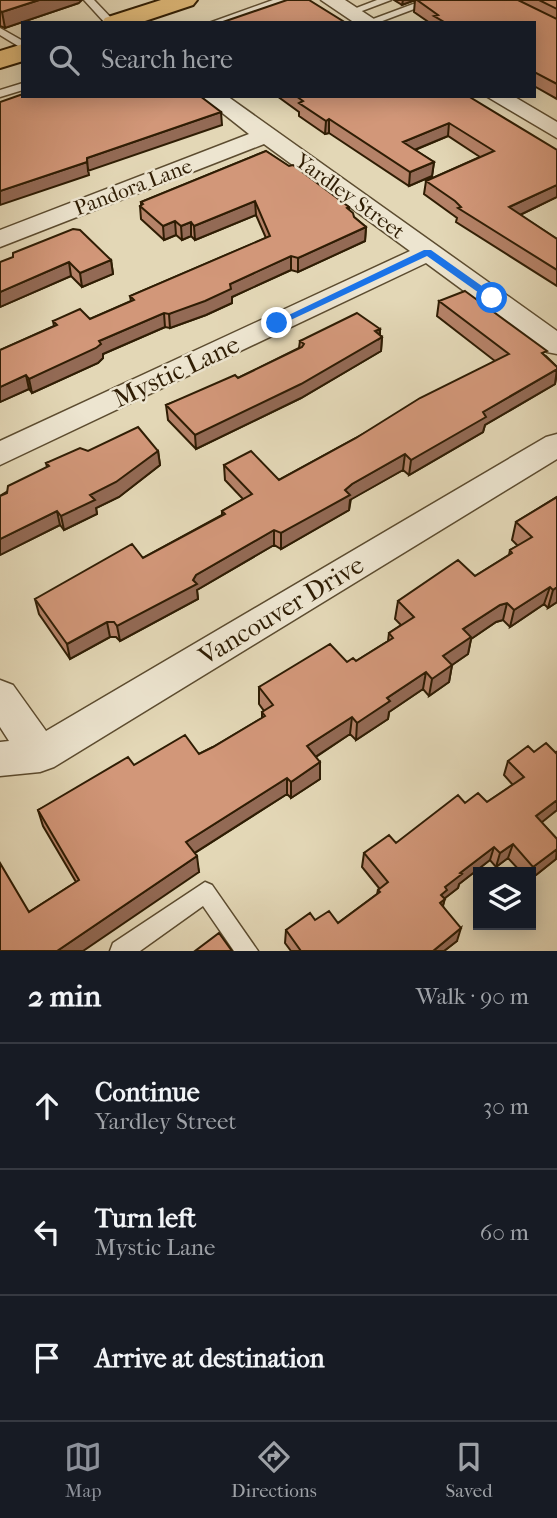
<!DOCTYPE html>
<meta charset="utf-8">
<style>
body{margin:0;font-family:"IM FELL French Canon",serif;background:#20242c;color:#f1f3f6}
.controls{position:absolute;right:21px;bottom:21px;display:grid;overflow:hidden;border-radius:0px;box-shadow:0 4px 18px #0003}
.controls button{width:63px;height:63px;display:grid;place-items:center;padding:0;border:0;border-bottom:2px solid #363941;background:#171b24;color:#f1f3f6;font:35px sans-serif}
.stop{position:absolute;width:21px;height:21px;margin:-16px;border:5px solid #1a73e8;border-radius:50%;background:#fff}
.stop.end{background:#1a73e8;border-color:#fff;box-shadow:0 2px 7px #0008}
.list{margin:0;padding:0;list-style:none}
h2{display:flex;justify-content:space-between;align-items:center;height:91px;margin:0;padding:0 28px;font-size:30px}
h2 small{font-size:23px;font-weight:400;color:#9ea1a6}
.list li{display:grid;grid-template-columns:46px 1fr auto;gap:21px;align-items:center;box-sizing:border-box;height:126px;padding:0 28px;border-top:2px solid #363941}
.list b{display:block;font-size:26px;white-space:nowrap}
.list p{margin:0;font-size:23px;white-space:nowrap;color:#9ea1a6}
.list em{font-size:23px;font-style:normal;color:#9ea1a6}
.icon{flex:none;width:38px;height:38px;fill:none;stroke:currentColor;stroke-width:2;stroke-linecap:round;stroke-linejoin:round}
.map{position:relative;flex:none;width:557px;height:951px;overflow:hidden}
.search{position:absolute;background:#171b24;box-shadow:0 4px 18px #0003;left:21px;right:21px;top:21px;height:77px;display:flex;align-items:center;gap:18px;box-sizing:border-box;padding:0 24px;border-radius:0px;color:#9ea1a6;font-size:26px}
.sheet{height:469px;background:#171b24}
nav{display:flex;justify-content:space-around;align-items:center;box-sizing:border-box;height:98px;border-top:2px solid #363941;background:#171b24;font-size:19px;color:#9ea1a6}
nav a{display:grid;justify-items:center;gap:4px}
nav .on{color:#8c9099}
.map>svg:first-child{display:block}
</style>
<div class="map">
<svg width="557" height="951" viewBox="0 0 557 951">
<rect width="100%" height="100%" fill="#e3d7b6"/>
<filter id="stains"><feTurbulence type="fractalNoise" baseFrequency=".00286" numOctaves="4"/><feColorMatrix values="0 0 0 0 .2 0 0 0 0 .09 0 0 0 0 .02 0 0 0 .5 -.17"/></filter>
<radialGradient id="worn" r=".72"><stop offset=".6" stop-color="#630" stop-opacity="0"/><stop offset="1" stop-color="#630" stop-opacity=".3"/></radialGradient>
<g fill="none" stroke-linecap="round" stroke-linejoin="round">
<g stroke="#5c4c30" stroke-width="3">
<path id="lane" d="M84 0H94L116 23H105Z
M273 0H288L225 23H209Z
M377 0H391L354 14 346 12Z
M424 0H438L377 23 365 22Z
M0 28 23 41V49L0 35Z
M23 83V90L0 97V90Z
M205 882 212 885 258 951H234L203 906 140 951H110L113 943Z"/>
</g>
<g stroke="#5c4c30" stroke-width="3">
<path id="street" d="M321 0H345L380 23H355Z
M201 96H227L557 331V354L547 352 426 263 0 465V441L410 251 264 144 0 247V230L249 134Z
M486 96H513L557 122V138Z
M557 434V459L54 767 40 772 0 776V742L9 741 0 727V680L13 685 46 731 546 437Z"/>
</g>
<g stroke="#2f1d04" stroke-width="4">
<path id="primary" d="M161 0H197L193 5 139 23H102L105 18Z
M23 44V61L0 68V51Z"/>
</g>
<use href="#lane" fill="#ede5d0" fill-rule="evenodd"/>
<use href="#street" fill="#ede5d0" fill-rule="evenodd"/>
<use href="#primary" fill="#e2bc7b" fill-rule="evenodd"/>
</g>
<path fill="#b58268" stroke="#2f1d04" stroke-width="2" d="M0 0 79 3 5 28 0 26Z
M394 0H557V99L534 86V23H430L414 12 415 0 402 5Z
M277 96H468L557 197 520 215 557 239V286L456 222 457 218 453 215 424 194 426 181 480 157 448 136 415 150 434 162 432 176 409 186 329 133 325 134 299 116V112Z
M266 151 349 207V210L354 217 366 227 365 241 298 272 291 270 232 297V303L206 315 170 328 165 327 103 354V358L98 363 32 393 29 389 0 402V350L54 326 53 321 90 319 131 301 130 296 266 238 256 215 195 240 191 236 182 240 176 235 164 240 141 219 140 206 141 205V202Z
M111 260 113 274 82 287 71 276 0 307V262Z
M439 301 546 356 557 367V374L555 384 485 425 483 432 409 475 403 470 351 499 349 510 281 549 274 545 197 590 198 599 120 641 116 637H110L70 659 39 614 35 599 143 558 222 515V511L243 499 225 480 224 465 279 480 356 438 495 361 437 316Z
M380 329V335L382 337 381 351 301 398 196 449 168 420 166 405 238 378 299 348 300 341Z
M88 451H158L160 465 119 497 96 508 97 514 64 530 60 525 0 555V496L47 467 46 463Z
M557 497V602L548 608 544 604 510 627 503 620 496 622 471 639 468 654 452 665 449 682 429 696 423 689 389 712 388 719 356 740 350 734 316 757 320 779 291 798 287 794 195 853 199 872 29 912 76 882 43 826 38 810 134 765 199 754 213 747 262 718V712L264 711 259 704V687L347 662 356 661 388 641 389 633 401 625 395 619 398 601 475 576 509 555 510 550 518 546 512 540 516 522Z
M534 752 556 753 557 752V810L541 822 557 839 556 859 531 879V872H521L508 858 496 867 490 860 459 884 458 888 445 898 443 906 457 941 444 951H291L285 943 286 930 315 920 338 923 377 894 378 890 379 888 362 867 364 853 396 843 465 803 487 802 513 785 504 775 508 761Z"/>
<path fill="#936a55" stroke="#2f1d04" stroke-width="2" d="M39 0H82L79 3 5 28 2 12Z
M403 0H415L402 5Z
M221 112 222 125 88 171 87 158Z
M329 119V133L325 134 326 121Z
M449 123 448 136 402 155 403 142Z
M87 162 89 175 0 205V191Z
M434 162 432 176 409 186 410 172Z
M557 185V197L507 221 509 207Z
M255 201 256 215 195 240 194 226Z
M175 221 176 235 164 240 163 226Z
M191 222V236L182 240 181 226Z
M366 227 365 241 298 272V258Z
M291 256V270L232 297V303L206 315 170 328 169 314 230 284Z
M111 260 113 274 82 287 80 273Z
M69 262 71 276 0 307V292Z
M164 313 165 327 103 354V358L98 363 32 393 29 379 99 341Z
M380 329 379 339 382 337 381 351 301 398 196 449 195 435Z
M557 369 555 384 485 425 483 432 409 475 411 460 483 412Z
M26 375 29 389 0 402V387Z
M158 451 160 465 119 497 96 508 97 514 64 530 61 516 90 495Z
M405 454 403 470 350 500 349 510 281 549V533L345 490 352 484Z
M57 511 60 525 0 555V539Z
M274 530V545L197 590 198 599 120 641 117 626 193 580 196 575Z
M550 587 544 604 510 627 514 610Z
M557 587V602L548 608 553 590Z
M507 603 503 620 496 622 471 639 468 654 452 665 449 682 429 696 432 679 443 656 463 629 500 605Z
M107 622 110 637 70 659 67 644Z
M426 672 423 689 389 712 388 719 356 740 357 723 387 698Z
M352 717 350 734 306 763 307 746Z
M320 762V779L291 798V782Z
M287 778V794L188 857 186 842Z
M557 800V810L531 831 536 816Z
M513 844 508 858 496 867 500 853Z
M494 847 490 860 459 884 458 888 445 898 441 912 436 916 441 895 445 887 460 873Z
M557 849 556 859 531 879V874L533 867Z
M197 856 199 872 83 951H57Z
M461 928 457 941 444 951H433Z"/>
<path fill="#d29779" stroke="#2f1d04" stroke-width="2" d="M0 0H39L2 12 0 11Z
M287 0H309L346 23H220Z
M417 0H518L557 19V84L534 72V23H446L434 16 438 15Z
M539 0H557V9Z
M23 94V96H200L221 112 87 158V162L0 191V102Z
M296 96H468L557 150V185L509 207 557 239V270L458 208 461 207 455 201 426 181 494 151 449 123 403 142 434 162 410 172 329 119 326 121 299 103 303 101Z
M266 151 289 166 293 165 349 207 347 208 353 213 354 217 366 227 298 258 291 256 230 284 231 289 205 301 169 314 164 313 99 341 101 344 96 348 29 379 26 375 0 387V350L57 325 53 321 80 309 90 319 134 300 130 296 270 236 255 201 194 226 191 222 181 226 175 221 163 226 140 206 143 204 141 202Z
M73 229 80 230 111 260 80 273 69 262 0 292V262L13 257V253Z
M465 291 547 351 542 353 557 367V369L483 412 486 417 411 460 405 454 352 484 345 490 350 495 281 533 274 530 196 575 193 580 197 584 117 626 114 622H107L67 644 35 599 132 544 143 558 225 514 222 511 252 494 224 465 251 451 279 480 356 438 420 398 509 354 439 301Z
M357 313 380 329 375 331 382 337 301 384 195 435 166 405 235 375 238 378 302 347 304 344 300 341Z
M138 427 158 451 116 482 90 495 95 500 61 516 57 511 0 539V496L7 493 8 486 49 466 46 463 80 448 88 451Z
M557 497V587L553 590 550 587 514 610 507 603 500 605 463 629 471 637 443 656 452 665 432 679 426 672 387 698 390 701 357 723 352 717 307 746 320 762 291 782 287 778 186 842 197 856 57 951H0V863L29 912 79 880 38 810 128 757 134 765 185 735 199 754 213 747 265 716 262 712 273 705 259 687 330 644 347 662 353 658 356 661 393 638 389 633 414 617 398 601 458 560 475 576 512 553 510 550 532 537 516 522Z
M546 743 556 753 557 752V800L536 816 557 839V849L533 867 513 844 500 853 494 847 460 873 462 874 445 887 447 890 441 895 445 899 440 903 461 928 433 951H301L286 930 310 913 315 920 329 911 338 923 380 892 378 890 388 882 364 853 389 835 396 843 458 795 465 803 478 793 487 802 524 777 508 761 528 746 534 752Z
M219 933 232 951H195Z"/>
<path fill="#1a73e8" d="M424 250H431L496 296V300H489L427 256 280 325 272 323Z"/>
<g text-anchor="middle" stroke-width="5" stroke-linejoin="round" paint-order="stroke">
<g font-size="21" fill="#2f1d04" stroke="#ede5d0">
<text transform="translate(133 187) rotate(-21)" y="7">Pandora Lane</text>
<text transform="translate(350 196) rotate(36)" y="7">Yardley Street</text>
</g>
<g font-size="26" fill="#2f1d04" stroke="#ede5d0">
<text transform="translate(176 371) rotate(-25)" y="9">Mystic Lane</text>
<text transform="translate(281 610) rotate(-31)" y="9">Vancouver Drive</text>
</g>
</g>
<rect width="100%" height="100%" filter="url(#stains)"/>
<rect width="100%" height="100%" fill="url(#worn)"/>
</svg>
<div class="controls">
<button><svg class="icon" aria-label="layers" viewBox="0 0 24 24"><path d="M12 4l9 5-9 5-9-5zM3 14l9 5 9-5"/></svg></button>
</div>
<div class="stop" style="left:492px;top:298px"></div>
<div class="stop end" style="left:277px;top:323px"></div>
<div class="search"><svg class="icon" aria-label="search" viewBox="0 0 24 24"><circle cx="10" cy="10" r="6"/><path d="M15 15l6 6"/></svg>Search here</div>
</div>
<section class="sheet">
<h2>2 min<small>Walk · 90 m</small></h2>
<ul class="list">
<li><svg class="icon" aria-label="ahead" viewBox="0 0 24 24"><path d="M12 20V5M6 11l6-6 6 6"/></svg><div><b>Continue</b><p>Yardley Street</p></div><em>30 m</em></li>
<li><svg class="icon" aria-label="left" viewBox="0 0 24 24"><path d="M17 20v-9H6M10 6l-5 5 5 5"/></svg><div><b>Turn left</b><p>Mystic Lane</p></div><em>60 m</em></li>
<li><svg class="icon" aria-label="arrive" viewBox="0 0 24 24"><path d="M6 21V4h12l-3 4 3 4H6"/></svg><div><b>Arrive at destination</b></div></li>
</ul>
</section>
<nav>
<a class="on"><svg class="icon" aria-label="map" viewBox="0 0 24 24"><path d="M3 6l6-2 6 2 6-2v14l-6 2-6-2-6 2zM9 4v14M15 6v14"/></svg>Map</a>
<a><svg class="icon" aria-label="directions" viewBox="0 0 24 24"><path d="M12 3l9 9-9 9-9-9zM9 14v-3h6M13 9l2 2-2 2"/></svg>Directions</a>
<a><svg class="icon" aria-label="saved" viewBox="0 0 24 24"><path d="M7 4h10v16l-5-4-5 4z"/></svg>Saved</a>
</nav>
